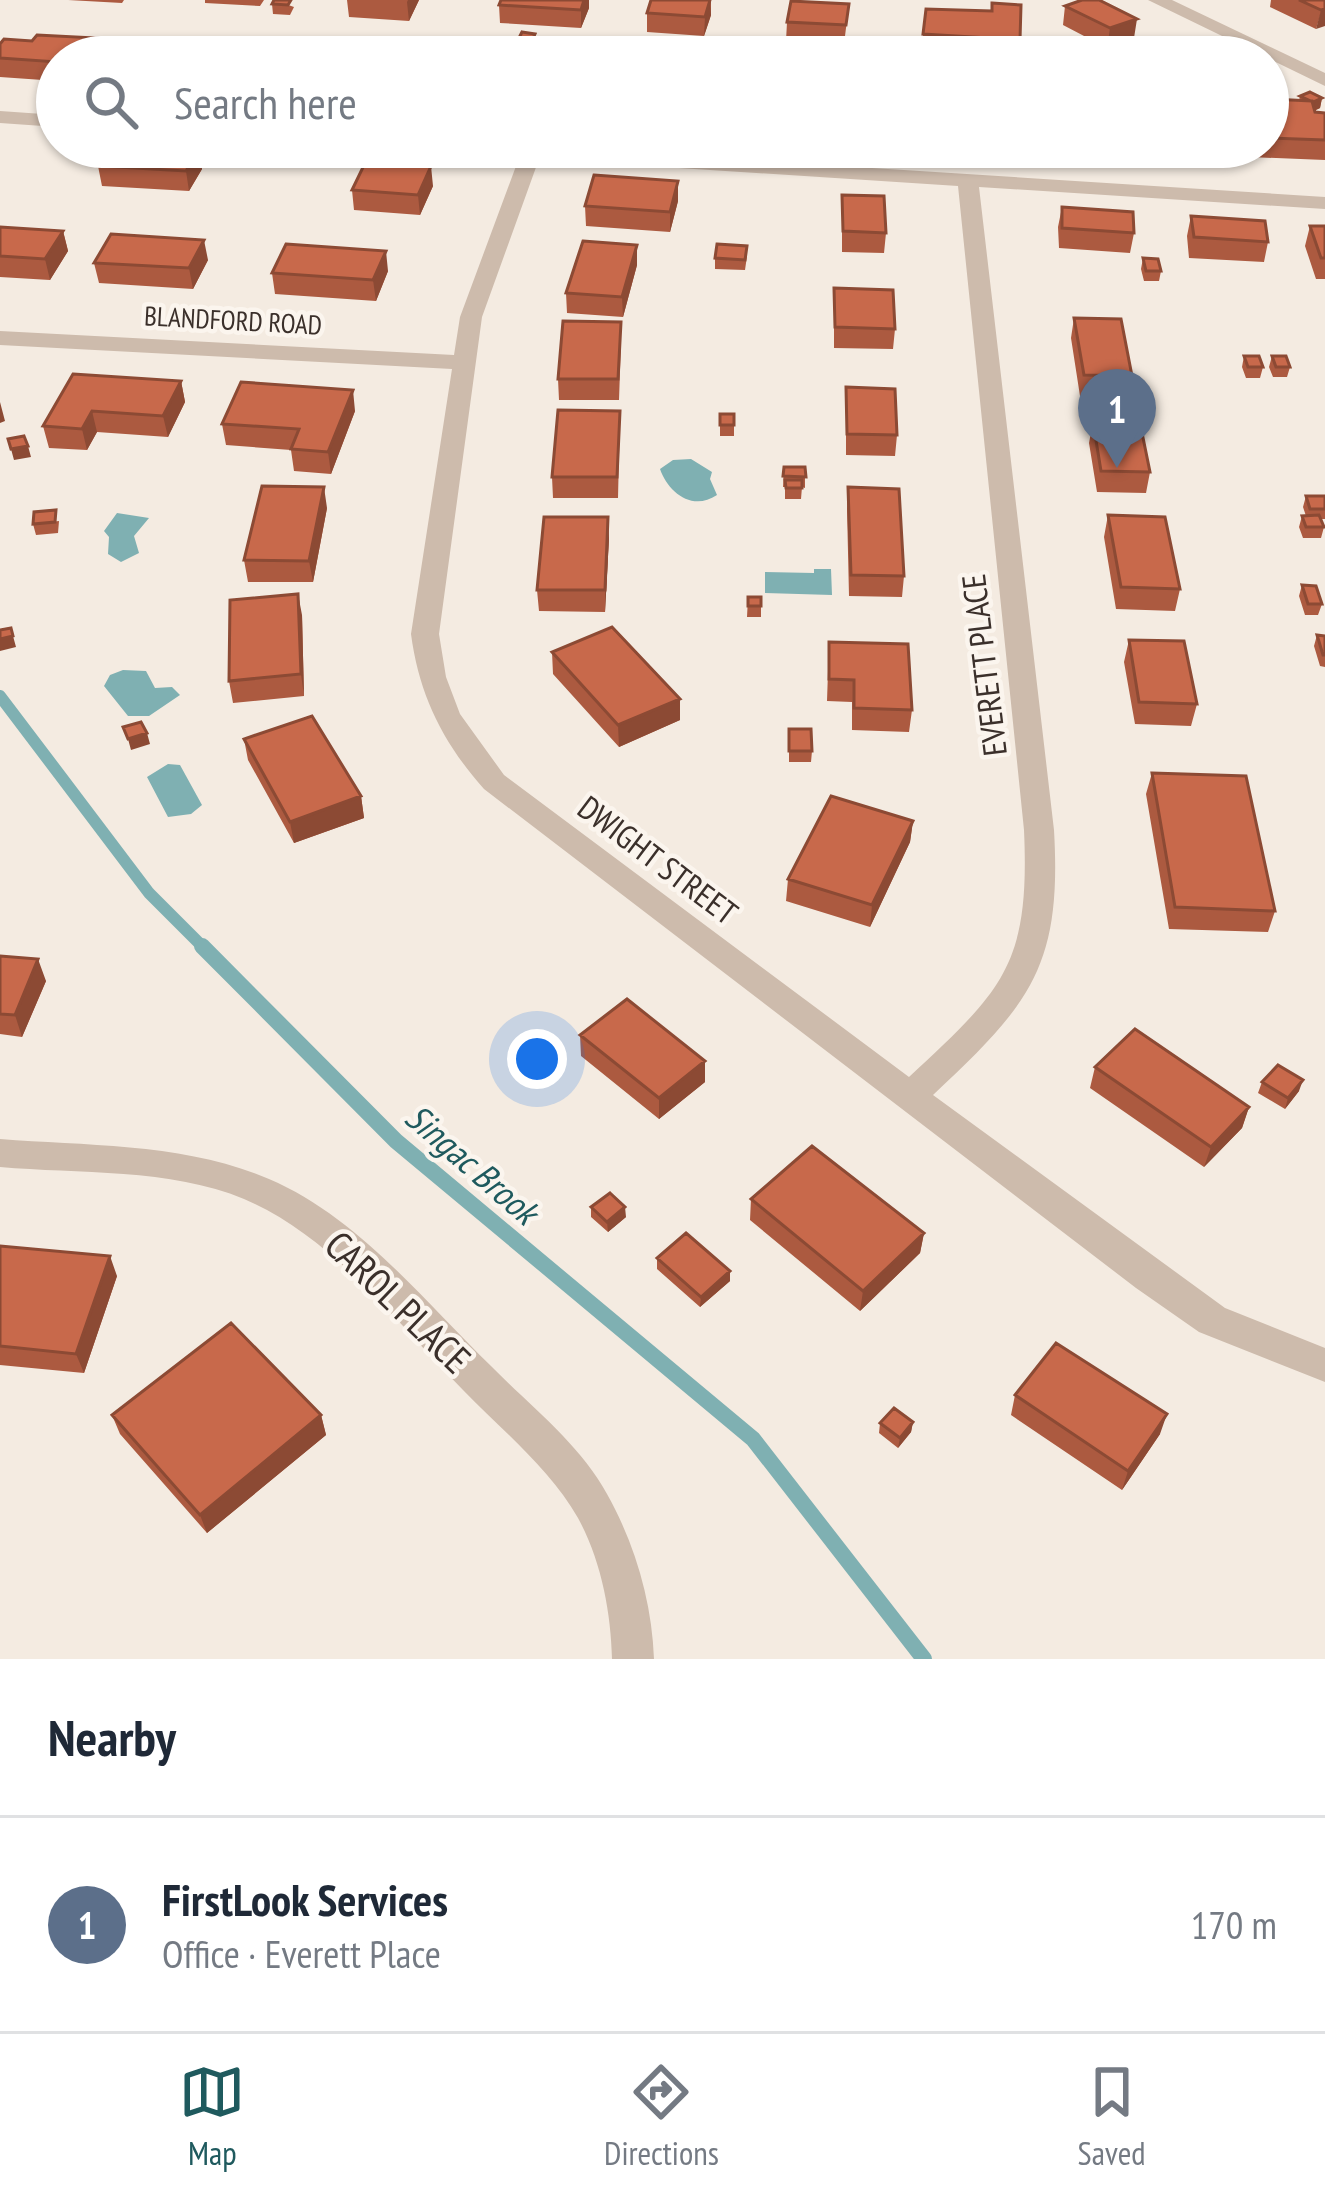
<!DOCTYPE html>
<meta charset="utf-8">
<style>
body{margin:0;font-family:"PT Sans Narrow",sans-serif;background:#f2f2f3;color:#1f2937}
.you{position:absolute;left:537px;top:1059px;width:42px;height:42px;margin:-30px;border:9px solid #fff;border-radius:50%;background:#1a73e8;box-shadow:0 0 0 18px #1a73e833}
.badge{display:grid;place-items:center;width:78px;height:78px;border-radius:50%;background:#1f5a5e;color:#fff;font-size:39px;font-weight:700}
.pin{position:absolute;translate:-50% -99px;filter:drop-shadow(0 3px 6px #0008)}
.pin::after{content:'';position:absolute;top:63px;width:42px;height:36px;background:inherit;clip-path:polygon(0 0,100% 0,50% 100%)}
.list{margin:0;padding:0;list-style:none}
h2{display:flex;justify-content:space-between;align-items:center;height:156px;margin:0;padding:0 48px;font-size:51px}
h2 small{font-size:39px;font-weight:400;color:#747a83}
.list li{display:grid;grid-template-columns:78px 1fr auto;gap:36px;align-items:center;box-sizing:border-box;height:216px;padding:0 48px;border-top:3px solid #e0e1e3}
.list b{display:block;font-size:45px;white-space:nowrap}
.list p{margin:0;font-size:39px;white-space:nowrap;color:#747a83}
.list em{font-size:39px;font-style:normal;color:#747a83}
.icon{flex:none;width:66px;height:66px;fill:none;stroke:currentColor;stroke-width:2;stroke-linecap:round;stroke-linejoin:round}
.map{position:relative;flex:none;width:1325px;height:1659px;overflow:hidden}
.search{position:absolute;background:#fff;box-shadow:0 3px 9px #0004;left:36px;right:36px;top:36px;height:132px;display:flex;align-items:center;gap:30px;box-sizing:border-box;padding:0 42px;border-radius:66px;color:#747a83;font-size:45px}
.sheet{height:372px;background:#fff}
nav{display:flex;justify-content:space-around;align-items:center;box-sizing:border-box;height:168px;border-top:3px solid #e0e1e3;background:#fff;font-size:33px;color:#747a83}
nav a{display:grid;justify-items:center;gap:6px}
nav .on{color:#1f5a5e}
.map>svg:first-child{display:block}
</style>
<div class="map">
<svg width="1325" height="1659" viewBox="0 0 1325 1659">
<rect width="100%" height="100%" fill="#f4ebe1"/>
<path fill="#7fb0b2" d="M691 459 712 472 710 479 717 495C692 512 668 492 660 469L673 460Z
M117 513 149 518 134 536 139 553 121 562 108 554 109 537 104 531Z
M814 569H831L832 595 765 593V572L814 573Z
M123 670 146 671 155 688 172 687 180 695 149 716H128L104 686 110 675Z
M168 764 180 765 202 805 191 814 168 817 147 777Z"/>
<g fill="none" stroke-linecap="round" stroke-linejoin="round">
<path stroke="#7fb0b2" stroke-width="12" d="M0 696 149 893 205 949"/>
<path stroke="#7fb0b2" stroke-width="16" d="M202 946 396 1141 753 1439 924 1659"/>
<path fill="#cdbbac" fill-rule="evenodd" d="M1148 0H1172L1325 73V86Z
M0 111 57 115V127L0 123Z
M440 147H545L1325 197V209L979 187 1054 830C1062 967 1030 1004 933 1095L1225 1308 1325 1348V1382L1199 1332 1136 1288 484 789C443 743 419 695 411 634L452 369 0 345V331L454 355 460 317 519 158 450 153ZM539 159 958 186 1024 830C1030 964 1004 989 909 1077L504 775 460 714 446 677 439 634 482 317Z
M0 1139C89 1146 186 1143 269 1179 358 1217 423 1300 491 1366 530 1406 580 1444 607 1494 635 1544 652 1602 654 1659H612C611 1612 601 1560 578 1518 550 1469 502 1430 463 1390 397 1323 332 1236 244 1199 170 1168 78 1174 0 1167Z"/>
</g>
<path fill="#ac5a40" d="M68 0H124L122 3Z
M205 0H264L260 6 205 3Z
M274 0 294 7 290 15 273 14 272 4Z
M347 0H419L409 21 349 17Z
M651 0H711V15L704 36 647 32V13Z
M1271 0H1325L1316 29 1270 7Z
M849 4 844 44 786 41 787 22Z
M499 5 589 8 581 28 500 23Z
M1065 6 1134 38 1107 48 1063 25Z
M926 9 1020 40 1018 57 921 53Z
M535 34 536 43 532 53 518 52 517 42Z
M0 44 57 57V81L0 77Z
M1300 96 1322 98 1320 108 1314 111 1315 112 1325 113V160L1250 157 1248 147H1268V99L1299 101Z
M199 149 202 169 189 191 102 186 98 166Z
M433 186 420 215 354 210 352 190Z
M842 195 886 233 884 253 842 252Z
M678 201 670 232 586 226 585 206Z
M1062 207 1134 233 1130 253 1059 248 1058 227Z
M1191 216 1268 242 1264 262 1189 258 1187 236Z
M1310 226H1325V279H1316L1305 246Z
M0 227 63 231 68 251 50 280 0 277Z
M637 245V265L623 317 567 313 566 293Z
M747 256 745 270 715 269V258Z
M1143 258 1161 271 1159 281H1144L1141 269Z
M208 260 193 289 99 283 94 263Z
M388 271 376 301 275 294 272 273Z
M834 288 895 329 893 349 834 348Z
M1074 318 1132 376 1127 397 1080 396 1071 338Z
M621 343 619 400H559L558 379Z
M1244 356 1263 367 1260 378H1246L1242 367Z
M1272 356 1290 367 1287 377H1273L1269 367Z
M181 381 185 402 168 437 97 432 87 450 49 448 43 426Z
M846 387 897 435 895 456 846 455Z
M355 411 331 474 294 471 291 450 226 445 222 424Z
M620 411 618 498H553L552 477Z
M720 414H734V436H720Z
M1093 422 1150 472 1146 493 1097 492 1089 443Z
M784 467H805V488L802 487 801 499H785V487H783Z
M848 487 904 576 902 597 849 596 847 509Z
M1306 496H1325V519H1321L1324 527 1321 538H1303L1299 527 1302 516H1306L1303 507Z
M327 508 313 582H248L244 560Z
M1108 515 1180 589 1175 611 1116 609 1104 537Z
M59 521 58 533 36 535 33 524Z
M609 538 605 612 539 611 537 590Z
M1302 585 1322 604 1318 615H1305L1299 596Z
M748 597H761V617H747Z
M302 615 304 696 233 703 229 681Z
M1317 635 1325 636V667L1320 666 1314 646Z
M1129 640 1197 704 1191 726 1135 724 1124 662Z
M829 642 912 710 909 732 852 730V702L827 701Z
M552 652 680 699V720L619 747 553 674Z
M789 729 812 751 811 762H789Z
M244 739 361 796 364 818 294 843 248 760Z
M1152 773 1275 911 1268 932 1169 929 1146 794Z
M913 821 910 842 870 927 786 901 788 879Z
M0 956 46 981 22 1037 0 1034Z
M580 1035 705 1082 659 1119 581 1056Z
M1095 1067 1249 1107 1242 1128 1204 1167 1090 1088Z
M1262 1082 1299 1091 1285 1109 1258 1093Z
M751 1199 924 1233 920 1253 860 1311 750 1220Z
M591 1207 626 1217 608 1232 591 1217Z
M0 1246 117 1276 84 1373 0 1365Z
M657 1258 730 1281 700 1307 657 1269Z
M1015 1395 1160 1434 1122 1490 1011 1415Z
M112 1415H321L326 1435 207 1533 120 1434Z
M913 1422 911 1432 898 1448 879 1433 880 1423Z"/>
<path fill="#8c4a34" d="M408 0H419L409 21 407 2Z
M584 0H589V8L581 28V10Z
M710 0 711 15 704 36 705 17Z
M1325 9V26L1316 29 1321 10Z
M1137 19 1134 38 1107 48 1110 28Z
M97 38 101 57H84Z
M1322 98 1320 108 1311 112 1313 102Z
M199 149 202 169 189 191 186 171Z
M431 166 433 186 420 215 418 195Z
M678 181V201L670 232V212Z
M63 231 68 251 50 280 45 259Z
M204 240 208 260 193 289 189 268Z
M637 245V265L623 317 622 297Z
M386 251 388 271 376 301 373 280Z
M181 381 185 402 168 437 163 416Z
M353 390 355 411 331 474 328 452Z
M0 402 5 421 0 423Z
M92 411 97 432 87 450 82 429Z
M28 446 31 457 14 460 11 449Z
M324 487 327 508 313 582 309 561Z
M608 517 609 538 605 612V590Z
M298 594 302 615 304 696 301 674Z
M13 636 16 647 0 651V639Z
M680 699V720L619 747 618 725Z
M147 733 150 744 131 750 128 739Z
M361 796 364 818 294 843 290 822Z
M913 821 910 842 870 927 872 905Z
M38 959 46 981 22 1037 15 1015Z
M705 1061V1082L659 1119V1098Z
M1303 1080 1299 1091 1285 1109 1288 1098Z
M1249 1107 1242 1128 1204 1167 1211 1147Z
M625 1207 626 1217 608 1232 607 1222Z
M924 1233 920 1253 860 1311 863 1291Z
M110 1256 117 1276 84 1373 76 1354Z
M730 1271V1281L700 1307 701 1297Z
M1167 1414 1160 1434 1122 1490 1128 1471Z
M321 1415 326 1435 207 1533 200 1515Z
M913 1422 911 1432 898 1448 900 1438Z"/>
<path fill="#c8694b" stroke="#8c4a34" stroke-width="3" d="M274 0H291L288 5 272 4Z
M501 0H584L581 10 499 5Z
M651 0H710L705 17 647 13Z
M1082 0H1099L1137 19 1110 28 1065 6Z
M1299 0H1325V9L1321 10Z
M791 1 849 4 846 25 787 22Z
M992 3 1021 5 1020 40 923 34 926 9 992 11Z
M522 32 535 34 531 43 517 42Z
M37 35 97 38 84 57H57V62L0 58V44L4 39 32 41Z
M1187 43 1216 57H1168L1161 54Z
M447 46H461L457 55 443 54Z
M190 48 271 52 268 57H184Z
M376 51 410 53 408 57H373Z
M859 53 888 55 887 57H859Z
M1310 92 1322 98 1313 102 1300 96Z
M1268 99 1312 101 1315 112 1325 113V140L1268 138Z
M110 147H168L199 149 186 171 98 166Z
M366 161 431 166 418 195 352 190Z
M594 175 678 181 670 212 585 206Z
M842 195 884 196 886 233 843 231Z
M1062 207 1133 212 1134 233 1062 228Z
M1191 216 1265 221 1268 242 1194 237Z
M1310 226H1325V258H1321Z
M0 227 63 231 45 259 0 256Z
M111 234 204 240 189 268 94 263Z
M583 241 637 245 622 297 566 293Z
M286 244 386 251 373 280 272 273Z
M717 244 747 246 745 260 715 258Z
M1143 258 1158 259 1161 271H1146Z
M834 288 893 290 895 329 835 327Z
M1074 318 1121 319 1132 376 1084 375Z
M563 321 621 322 618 379H558Z
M1244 356H1259L1263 367H1248Z
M1272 356H1286L1290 367H1276Z
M73 374 181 381 163 416 92 411 82 429 43 426Z
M241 382 353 390 328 452 291 449 299 429 222 424Z
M846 387 895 389 897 435 847 434Z
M558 410 620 411 617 477H552Z
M720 414H734V425H720Z
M1093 422 1140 423 1150 472 1101 471Z
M24 436 28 446 11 449 8 439Z
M784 467H805L806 477 783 476Z
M785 480H802V488H786Z
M262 486 324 487 309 561 244 560Z
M848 487 899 489 904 576 851 575Z
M1306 496H1325V509H1310Z
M56 510 55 522 33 524 34 512Z
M1108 515 1165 517 1180 589 1121 587Z
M1319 515 1324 527H1306L1302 516Z
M544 517H608L605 590H537Z
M1302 585 1316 586 1322 604H1308Z
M298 594 301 674 229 681 230 600Z
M748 597H761V606H748Z
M612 627 680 699 618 725 552 652Z
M11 628 13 636 0 639V630Z
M1317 635 1325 636V655H1323Z
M1129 640 1184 641 1197 704 1139 702Z
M829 642 908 644 912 710 854 708V680L829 679Z
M312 716 361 796 290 822 244 739Z
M141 722 147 733 128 739 123 727Z
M789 729H811L812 751H789Z
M1152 773 1246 776 1275 911 1175 907Z
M831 796 913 821 872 905 788 879Z
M0 956 38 959 15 1015 0 1014Z
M627 999 705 1061 659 1098 580 1035Z
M1135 1029 1249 1107 1211 1147 1095 1067Z
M1278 1065 1303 1080 1288 1098 1262 1082Z
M812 1146 924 1233 863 1291 751 1199Z
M610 1193 625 1207 607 1222 591 1207Z
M686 1233 730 1271 701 1297 657 1258Z
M0 1246 110 1256 76 1354 0 1346Z
M231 1323 321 1415 200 1515 112 1415Z
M1056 1343 1167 1414 1128 1471 1015 1395Z
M894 1408 913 1422 900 1438 880 1423Z"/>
<g text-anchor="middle" stroke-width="9" stroke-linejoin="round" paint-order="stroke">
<g font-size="27" fill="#3b302b" stroke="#fbf5ee">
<text transform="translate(233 321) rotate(3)" y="9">BLANDFORD ROAD</text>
</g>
<g font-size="33" fill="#3b302b" stroke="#fbf5ee">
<text transform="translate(984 665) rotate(-97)" y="12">EVERETT PLACE</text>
<text transform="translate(658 860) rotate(37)" y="12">DWIGHT STREET</text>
</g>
<g font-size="36" font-style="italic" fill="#1f5a5e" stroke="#fbf5ee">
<text transform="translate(472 1164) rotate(41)" y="13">Singac Brook</text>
</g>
<g font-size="39" fill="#3b302b" stroke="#fbf5ee">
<text transform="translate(398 1302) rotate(44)" y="14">CAROL PLACE</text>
</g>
</g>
</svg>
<div class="you"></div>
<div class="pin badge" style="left:1117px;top:468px;background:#5c6f8a">1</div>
<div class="search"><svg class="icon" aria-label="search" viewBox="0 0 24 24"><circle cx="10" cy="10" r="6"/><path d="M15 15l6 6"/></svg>Search here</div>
</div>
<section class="sheet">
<h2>Nearby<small></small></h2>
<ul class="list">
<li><span class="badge" style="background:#5c6f8a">1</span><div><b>FirstLook Services</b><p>Office · Everett Place</p></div><em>170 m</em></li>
</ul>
</section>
<nav>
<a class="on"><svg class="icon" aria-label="map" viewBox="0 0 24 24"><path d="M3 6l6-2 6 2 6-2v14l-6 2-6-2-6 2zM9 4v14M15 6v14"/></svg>Map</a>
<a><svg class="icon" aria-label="directions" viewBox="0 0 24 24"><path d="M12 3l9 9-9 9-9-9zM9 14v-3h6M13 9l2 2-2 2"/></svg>Directions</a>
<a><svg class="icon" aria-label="saved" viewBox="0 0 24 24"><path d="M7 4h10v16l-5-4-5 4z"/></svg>Saved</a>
</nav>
